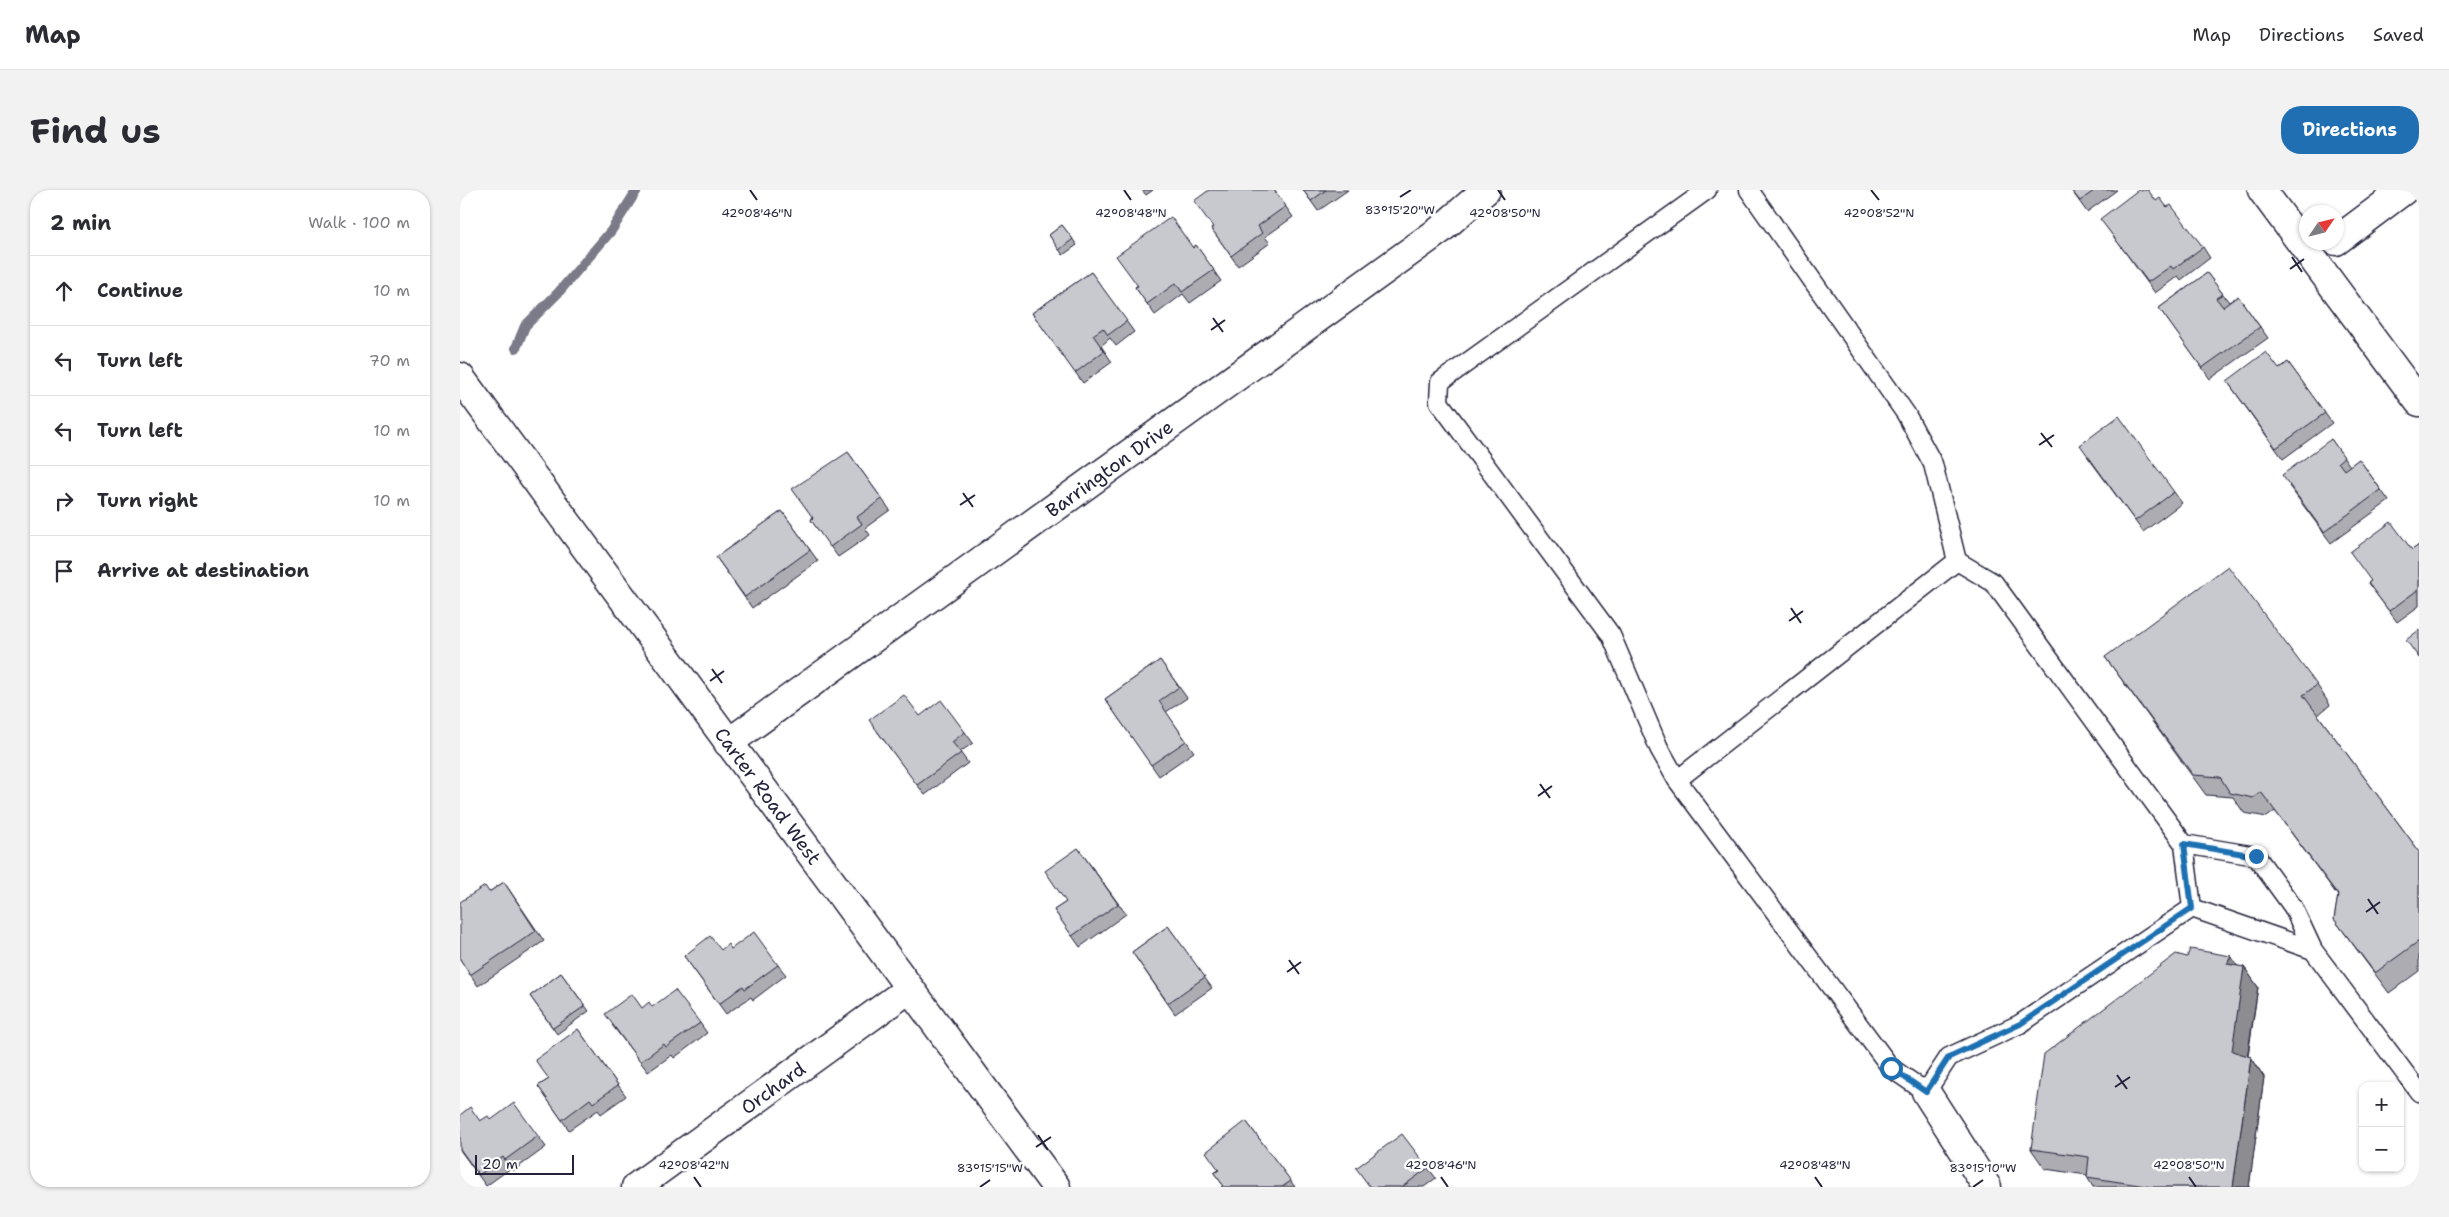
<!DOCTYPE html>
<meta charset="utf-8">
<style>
body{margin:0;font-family:"Shantell Sans",sans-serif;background:#f2f2f3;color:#2b2b33}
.controls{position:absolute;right:15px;bottom:15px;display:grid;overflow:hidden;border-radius:10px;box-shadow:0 1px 4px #0004}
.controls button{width:45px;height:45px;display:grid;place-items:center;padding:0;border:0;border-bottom:1px solid #e1e1e2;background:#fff;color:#2b2b33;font:25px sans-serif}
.compass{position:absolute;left:1839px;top:15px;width:45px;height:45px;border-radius:50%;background:#fff;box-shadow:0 1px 4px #0004;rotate:55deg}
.scale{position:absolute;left:15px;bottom:12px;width:99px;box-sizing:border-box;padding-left:5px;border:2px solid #22223b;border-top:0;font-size:14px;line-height:18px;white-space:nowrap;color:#22223b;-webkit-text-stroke:4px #fff;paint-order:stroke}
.stop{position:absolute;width:15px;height:15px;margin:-11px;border:4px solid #1f6fb2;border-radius:50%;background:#fff}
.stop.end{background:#1f6fb2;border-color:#fff;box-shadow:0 1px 5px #0008}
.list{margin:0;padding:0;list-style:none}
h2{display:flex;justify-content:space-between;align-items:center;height:65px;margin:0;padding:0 20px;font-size:21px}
h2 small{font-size:16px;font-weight:400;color:#7c7c81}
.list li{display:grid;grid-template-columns:32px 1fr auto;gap:15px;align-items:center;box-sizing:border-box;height:70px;padding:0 20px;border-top:1px solid #e1e1e2}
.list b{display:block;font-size:19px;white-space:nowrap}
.list em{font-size:16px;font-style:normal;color:#7c7c81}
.icon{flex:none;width:28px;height:28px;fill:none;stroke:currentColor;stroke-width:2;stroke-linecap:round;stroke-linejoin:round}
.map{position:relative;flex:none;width:1959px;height:997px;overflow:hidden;border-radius:20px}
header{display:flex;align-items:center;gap:30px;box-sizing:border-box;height:70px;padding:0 25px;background:#fff;border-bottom:1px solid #e1e1e2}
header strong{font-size:24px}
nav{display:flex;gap:28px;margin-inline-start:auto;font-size:18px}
.intro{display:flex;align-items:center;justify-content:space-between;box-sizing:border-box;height:120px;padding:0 30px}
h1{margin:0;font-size:35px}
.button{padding:12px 22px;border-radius:20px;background:#1f6fb2;color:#fff;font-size:18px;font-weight:700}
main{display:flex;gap:30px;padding:0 30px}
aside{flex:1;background:#fff;border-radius:20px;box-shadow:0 1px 4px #0004}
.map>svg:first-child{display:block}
</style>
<header>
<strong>Map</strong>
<nav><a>Map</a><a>Directions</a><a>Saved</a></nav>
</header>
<div class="intro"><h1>Find us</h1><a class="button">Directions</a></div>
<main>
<aside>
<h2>2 min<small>Walk · 100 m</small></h2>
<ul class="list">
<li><svg class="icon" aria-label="ahead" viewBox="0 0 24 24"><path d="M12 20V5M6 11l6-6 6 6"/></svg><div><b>Continue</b></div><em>10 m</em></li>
<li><svg class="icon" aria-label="left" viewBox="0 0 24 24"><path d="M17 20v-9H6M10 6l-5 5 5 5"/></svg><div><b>Turn left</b></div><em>70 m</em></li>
<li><svg class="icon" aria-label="left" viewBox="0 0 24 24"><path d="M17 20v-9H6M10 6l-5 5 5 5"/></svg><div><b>Turn left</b></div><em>10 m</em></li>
<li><svg class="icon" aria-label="right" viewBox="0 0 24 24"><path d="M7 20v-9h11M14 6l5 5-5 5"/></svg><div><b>Turn right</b></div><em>10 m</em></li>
<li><svg class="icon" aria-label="arrive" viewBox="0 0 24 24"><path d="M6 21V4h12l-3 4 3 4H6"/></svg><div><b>Arrive at destination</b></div></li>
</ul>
</aside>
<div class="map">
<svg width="1959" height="997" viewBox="0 0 1959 997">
<rect width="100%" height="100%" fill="#fff"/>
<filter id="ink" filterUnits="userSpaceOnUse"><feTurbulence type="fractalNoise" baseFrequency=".02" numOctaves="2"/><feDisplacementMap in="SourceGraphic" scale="10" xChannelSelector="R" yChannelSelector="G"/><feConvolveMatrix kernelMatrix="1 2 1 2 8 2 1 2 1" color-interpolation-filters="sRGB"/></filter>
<g filter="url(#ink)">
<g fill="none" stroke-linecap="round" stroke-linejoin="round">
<path stroke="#7a7a88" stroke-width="10" d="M56 158 65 136 98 103 151 41 177 0"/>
<g stroke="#22223b" stroke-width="21">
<path id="lane" d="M1289 0 1446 224 1473 274 1497 371
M1497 371 1534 393 1724 654 1732 718 1560 834 1489 867 1466 902 1431 878 1217 590Z
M1217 590 1199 558 1151 445 979 212 980 192 1247 0
M1724 654 1796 666 1833 717 1853 760 1959 902
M1732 718 1853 760"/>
</g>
<g stroke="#22223b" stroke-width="31">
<g id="street">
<path d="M1802 0 1959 212"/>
<path d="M1876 51 1944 0"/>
<path id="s1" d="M0 187 596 997"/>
<path id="s2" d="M268 553 980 40 1026 0"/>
<path d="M1466 902 1527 997"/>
<path id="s3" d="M176 997 449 799"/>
</g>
</g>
<use href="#lane" stroke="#fff" stroke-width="18"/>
<use href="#street" stroke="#fff" stroke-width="28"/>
</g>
<path fill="#acacb2" stroke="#22223b" d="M682 0H693L686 5Z
M814 0 833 27 805 47 810 53 778 76 751 38Z
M843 0H888L858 21Z
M1611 0H1657L1627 22Z
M1696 11 1707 17 1743 57 1750 68 1721 90 1718 86 1695 103 1648 39Z
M602 35 617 55 603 65 589 45Z
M736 55 761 91 730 113 723 104 695 125 675 97Z
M631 82 674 142 656 156 650 148 641 156 652 172 623 193 572 123Z
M1747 83 1769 112 1778 106 1808 148 1750 189 1699 118Z
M1828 172 1872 233 1823 269 1767 191 1819 179Z
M1871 249 1890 276 1899 269 1929 311 1871 353 1829 296Z
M388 262 430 320 405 338 410 345 378 367 351 330 352 328Z
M1627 266 1714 302 1722 313 1683 342Z
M322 321 358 371 292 418 256 367Z
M1959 355V416L1937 432 1908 393Z
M1645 467 1857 495 1870 515 1858 525 1959 661V781L1929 803 1874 729 1878 706 1815 621 1807 627 1784 623 1773 607 1746 605Z
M700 470 727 508 706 522 734 562 699 586 645 509Z
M460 526 505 542 513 553 500 562 508 573 465 605 417 541Z
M618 658 666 724 620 757 594 720 606 712Z
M44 692 84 751 18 796 0 769 29 702Z
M708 736 752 798 715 824 672 762Z
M271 759 318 775 326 785 293 810 291 807 266 824 224 766Z
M1771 766 1777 776 1784 777 1798 797 1788 866 1791 867 1804 887 1789 997H1633L1627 987V985L1585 979 1571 959 1727 767Z
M101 783 129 821 97 844 70 806Z
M192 817 240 833 247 843 214 868 212 865 188 882 152 835 182 818Z
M118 839 166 906 141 924 138 920 109 940 78 896 89 889Z
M31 930 78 946 86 957 53 981 51 978 26 996 0 960 20 931Z
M786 931 835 997H761L763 995 754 983 759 980Z
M968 978 976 988 964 997H910Z"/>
<path fill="#8c8c91" stroke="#22223b" d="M1771 766 1783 784 1784 777 1798 797 1785 881 1772 861 1767 774Z
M1791 867 1804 887 1789 997H1773Z"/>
<path fill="#c8c8cf" stroke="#22223b" d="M749 0H814L826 16 798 36 802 43 771 66 751 38 753 37 734 11Z
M843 0H866L851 11Z
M1611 0H1635L1620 11Z
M1678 0H1688L1696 11 1700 8 1707 17 1711 15 1743 57 1713 79 1711 76 1688 92 1640 29Z
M711 27 733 58 736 55 754 80 722 102 716 93 687 114 675 97 678 96 656 66Z
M602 35 613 49 599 60 589 45Z
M631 82 667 131 648 145 643 138 633 145 644 161 615 183 572 123Z
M1747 83 1763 104 1756 108 1763 117 1778 106 1800 137 1742 178 1699 118Z
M1806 162 1819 179 1828 172 1865 223 1816 258 1767 191Z
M1659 226 1714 302 1675 331 1620 255Z
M1871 249 1884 267 1878 272 1884 280 1899 269 1921 300 1864 342 1822 285Z
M388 262 422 309 397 327 402 334 370 357 351 330 353 328 332 299Z
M322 321 350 360 285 407 256 367Z
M1931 332 1952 360 1959 355V399L1929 421 1908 393 1911 391 1890 362Z
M1768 376 1857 495 1843 505 1959 661V751L1915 783 1874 729 1878 705 1801 602 1793 608 1770 603 1760 587 1733 585 1645 467Z
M1959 440V468L1946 450Z
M700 470 719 497 699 511 726 551 691 575 645 509Z
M444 505 460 526 481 510 505 542 492 552 501 563 457 595 409 530Z
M618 658 658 714 612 746 594 720 606 712 585 681Z
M44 692 76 741 10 785 0 769V712L25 696 29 702Z
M708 736 745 787 708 813 672 762Z
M294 742 318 775 285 799 283 796 259 814 224 766 250 746 261 760 268 754 271 759Z
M1730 759 1771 766 1767 774 1784 777 1772 861 1791 867 1773 997H1692L1627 987 1629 967 1571 959 1584 864 1716 764 1727 767Z
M101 783 125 816 93 838 70 806Z
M215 800 240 833 206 857 204 854 180 872 145 824 172 804 182 818 189 812 192 817Z
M118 839 158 895 133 913 130 909 102 930 78 896 89 889 75 870Z
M54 913 78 946 45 970 43 967 19 985 0 959V925L10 917 20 931 28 926 31 930Z
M786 931 831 991 822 997H761L763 995 754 983 759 980 746 962Z
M942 944 968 978 942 997H910L896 978Z"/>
</g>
<g fill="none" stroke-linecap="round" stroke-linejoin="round" filter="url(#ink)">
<path stroke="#1f6fb2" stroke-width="6" d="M1431 878 1466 902 1489 867 1560 834 1732 718 1724 654 1796 666"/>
</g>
<path fill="none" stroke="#22223b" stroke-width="2" d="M290 0 297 10M664 0 671 10M1038 0 1045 10M1411 0 1419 10M940 7 951 0M1832 67 1842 82M1830 79 1844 69M753 128 763 142M751 140 765 130M1581 243 1592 257M1579 255 1594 245M503 303 513 317M500 315 515 305M1331 418 1341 433M1329 431 1343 421M252 479 262 493M250 491 264 481M1080 594 1090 608M1078 606 1092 596M1908 709 1918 724M1906 722 1920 712M829 770 839 784M827 782 841 772M1657 885 1667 899M1655 897 1670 887M578 945 588 960M576 957 591 947M234 987 241 997M981 987 988 997M1355 987 1362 997M1729 987 1736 997M520 997 530 990M1513 997 1523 990"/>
<g text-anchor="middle" stroke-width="5" stroke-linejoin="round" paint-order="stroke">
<g font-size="19" fill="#22223b" stroke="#fff">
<text dy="7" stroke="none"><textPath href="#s2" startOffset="470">Barrington Drive</textPath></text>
<text dy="7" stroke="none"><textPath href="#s1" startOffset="520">Carter Road West</textPath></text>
<text dy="7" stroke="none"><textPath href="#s3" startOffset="169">Orchard</textPath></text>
</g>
</g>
<g font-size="12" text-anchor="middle" fill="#22223b" stroke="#fff" stroke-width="5" stroke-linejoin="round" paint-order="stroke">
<text x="940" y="24">83°15'20"W</text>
<text x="297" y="27">42°08'46"N</text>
<text x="671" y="27">42°08'48"N</text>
<text x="1045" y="27">42°08'50"N</text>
<text x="1419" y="27">42°08'52"N</text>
<text x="234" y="979">42°08'42"N</text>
<text x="981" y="979">42°08'46"N</text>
<text x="1355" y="979">42°08'48"N</text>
<text x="1729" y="979">42°08'50"N</text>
<text x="530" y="982">83°15'15"W</text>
<text x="1523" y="982">83°15'10"W</text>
</g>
</svg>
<div class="controls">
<button>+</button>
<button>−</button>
</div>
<svg class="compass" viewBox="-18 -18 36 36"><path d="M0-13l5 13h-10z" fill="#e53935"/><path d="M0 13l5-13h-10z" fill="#7c7c81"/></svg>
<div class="scale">20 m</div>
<div class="stop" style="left:1431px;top:878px"></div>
<div class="stop end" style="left:1796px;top:666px"></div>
</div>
</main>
